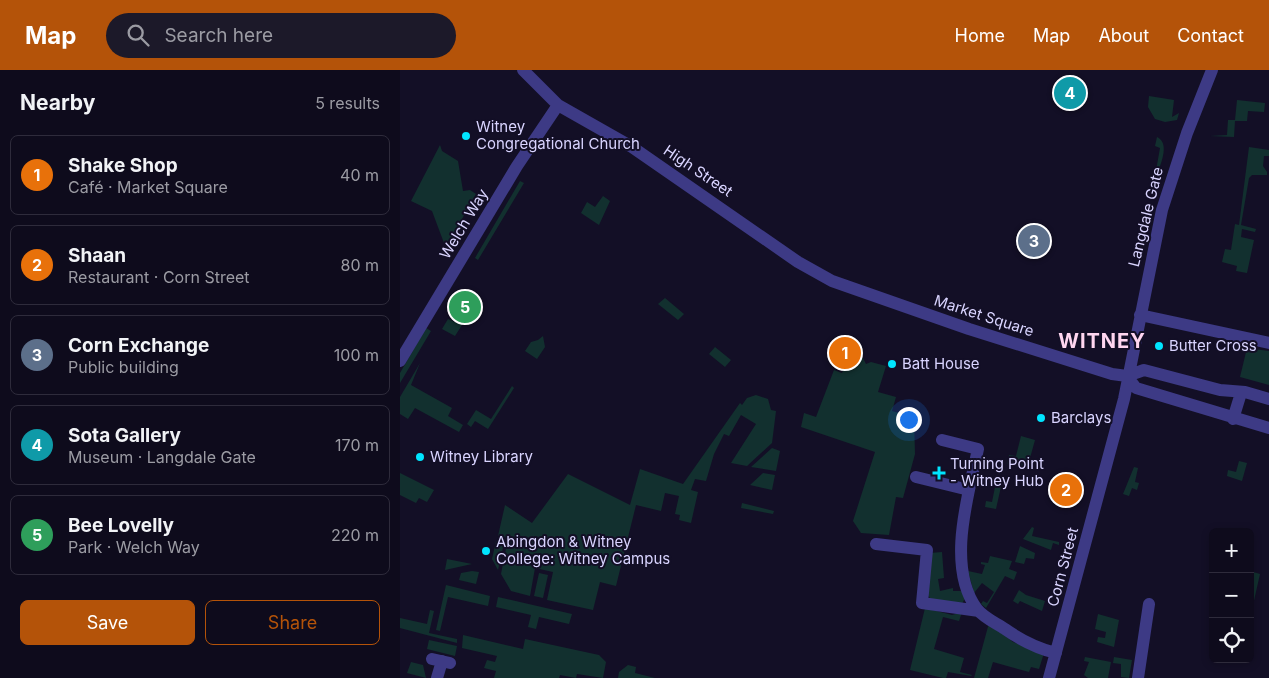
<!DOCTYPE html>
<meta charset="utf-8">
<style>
body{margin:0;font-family:Inter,sans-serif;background:#1c1929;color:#f1f3f6}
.controls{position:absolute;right:15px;bottom:15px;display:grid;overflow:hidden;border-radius:8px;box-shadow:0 2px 8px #0003}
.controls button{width:45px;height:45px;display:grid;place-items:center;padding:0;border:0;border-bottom:1px solid #2e2b3b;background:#0e0b1c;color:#f1f3f6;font:25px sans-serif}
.you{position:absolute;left:508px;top:349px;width:18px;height:18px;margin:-12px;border:4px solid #fff;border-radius:50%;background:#1a73e8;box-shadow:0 0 0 8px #1a73e833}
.badge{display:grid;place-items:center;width:32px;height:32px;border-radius:50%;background:#b45309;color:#fff;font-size:16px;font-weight:700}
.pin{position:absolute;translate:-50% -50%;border:2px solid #fff;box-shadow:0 1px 5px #0006}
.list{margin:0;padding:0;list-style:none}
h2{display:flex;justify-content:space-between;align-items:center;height:65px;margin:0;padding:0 20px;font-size:21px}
h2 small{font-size:16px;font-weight:400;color:#9b9ba3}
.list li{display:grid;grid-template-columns:32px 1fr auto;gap:15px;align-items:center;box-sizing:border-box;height:80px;margin:0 10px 10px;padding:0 10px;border:1px solid #2e2b3b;border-radius:8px}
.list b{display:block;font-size:19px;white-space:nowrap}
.list p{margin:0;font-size:16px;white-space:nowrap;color:#9b9ba3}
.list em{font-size:16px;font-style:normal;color:#9b9ba3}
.actions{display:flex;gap:10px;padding:15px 20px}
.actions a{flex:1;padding:11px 0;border:1px solid #b45309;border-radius:8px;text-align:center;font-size:18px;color:#b45309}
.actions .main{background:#b45309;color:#fff}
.icon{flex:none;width:28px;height:28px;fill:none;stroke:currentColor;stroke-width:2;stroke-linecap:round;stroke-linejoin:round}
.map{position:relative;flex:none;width:869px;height:608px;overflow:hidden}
header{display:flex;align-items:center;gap:30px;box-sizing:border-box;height:70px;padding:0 25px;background:#b45309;color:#fff}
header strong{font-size:24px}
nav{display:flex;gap:28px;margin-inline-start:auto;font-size:18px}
.search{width:350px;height:45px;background:#1c1929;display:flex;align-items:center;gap:12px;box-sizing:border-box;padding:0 18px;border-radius:28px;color:#9b9ba3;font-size:19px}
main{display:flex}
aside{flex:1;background:#0e0b1c}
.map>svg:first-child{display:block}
</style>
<header>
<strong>Map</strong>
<div class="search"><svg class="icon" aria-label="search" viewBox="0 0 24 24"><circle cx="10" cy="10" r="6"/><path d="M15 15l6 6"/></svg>Search here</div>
<nav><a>Home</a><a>Map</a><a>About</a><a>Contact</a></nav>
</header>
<main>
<aside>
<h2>Nearby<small>5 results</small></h2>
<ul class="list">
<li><span class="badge" style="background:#e8710a">1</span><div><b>Shake Shop</b><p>Café · Market Square</p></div><em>40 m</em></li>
<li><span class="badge" style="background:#e8710a">2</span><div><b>Shaan</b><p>Restaurant · Corn Street</p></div><em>80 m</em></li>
<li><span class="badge" style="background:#5c6f8a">3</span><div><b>Corn Exchange</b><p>Public building</p></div><em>100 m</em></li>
<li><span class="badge" style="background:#0f9aa8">4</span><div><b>Sota Gallery</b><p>Museum · Langdale Gate</p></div><em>170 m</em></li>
<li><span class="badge" style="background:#2e9e5b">5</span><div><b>Bee Lovelly</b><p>Park · Welch Way</p></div><em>220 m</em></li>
</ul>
<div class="actions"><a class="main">Save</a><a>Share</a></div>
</aside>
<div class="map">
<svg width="869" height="608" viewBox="0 0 869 608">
<rect width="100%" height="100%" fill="#130f26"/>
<path fill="#12302f" d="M749 26 774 30 772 47 779 43 777 50 765 52 755 49 748 37Z
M837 30 865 33 864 42 848 41 847 51H835L834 67 810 66 827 65 828 50H835Z
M757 67C772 74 758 100 754 112L760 78 755 76Z
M40 75 42 81 58 91 63 121 70 120 76 124 49 172 44 173 32 141 11 131Z
M849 77 869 80V86H864L863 96 867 102V105H852L849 108 841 155 856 159 855 162 842 159 841 167 854 170 847 203 836 201 837 196 822 192 825 179 831 180 835 154 839 155Z
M120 111 124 113 78 190 75 188Z
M203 126 210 131 199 155 181 143 187 132 195 137Z
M69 223 75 226 72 236 76 238 66 254 50 246 64 225Z
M265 228 284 244 278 250 258 234Z
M48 249 62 255 55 266 42 259Z
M26 258 31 261 0 313V303Z
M143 266 145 277 137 289 125 281 131 272 138 270Z
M455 272 457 273 452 287 463 288 466 294 471 292 486 296 478 322 496 327 492 341 514 347 515 384 503 428 496 427 489 465 461 463 453 451 475 382 401 357 404 343 416 347 434 300 442 303Z
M315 277 331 290 325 297 309 284Z
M847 278 869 281V315L840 307Z
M20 293 11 315 52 338 48 346 63 355 59 362 15 338 8 349 0 344V327Z
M112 316 114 318 88 359 75 351 71 357 67 354 76 340 91 349Z
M356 325 368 329 371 340 376 341 372 373 347 396 331 393 356 354 341 345 329 366 324 364 314 384 306 411 295 409 291 420 298 422 291 453 279 450 280 445 275 444 279 426 265 423 261 441 236 435 216 516 200 512 193 540 147 530 153 502 135 498 130 526 111 521 101 504 108 468 98 466 105 435 132 453 168 404 230 435 240 399 283 414 340 333 342 335 347 328Z
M621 366 635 370 627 399 607 394 609 385 616 386Z
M372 378 380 381 376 401 351 397Z
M839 391 847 393 842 411 827 406 828 400 836 402Z
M734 397 738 398 735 412 739 413 737 420 732 418 729 426 723 424Z
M0 403 34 420 27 432 19 428 16 433 0 425Z
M363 403 375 405 372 420 350 415Z
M587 408 602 412 596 439 585 437 586 431 592 432 595 417 587 413Z
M342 433 374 441 373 444 341 438Z
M632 457 634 458 632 466 659 472V475L653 473 651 480 623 469Z
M96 471 104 473 98 500 92 489Z
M620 476 635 483 634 489 626 488 624 494 615 492Z
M542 482 544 508 538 509 540 521 553 518V521H561L566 526 562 534 532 531 527 524 530 483Z
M590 486 612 491 609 499 617 502 614 510 605 506 586 538 581 534 583 531 587 533 594 522 582 513 574 523 568 501 582 504 585 495 581 494V492L588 493Z
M47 489 72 494 45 500Z
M72 501 79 502 76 514 59 510 61 503Z
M850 501 860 504 853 535 850 534Z
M139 503 148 505 143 528 134 526Z
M46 515 90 526 88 536 48 527 40 561 36 560Z
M619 520 626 525 645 531 642 541 620 531 618 534 613 531Z
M98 527 172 544 169 554 139 547 136 559 128 557 131 545 96 537Z
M525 538 552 545 562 542 559 551 543 547 534 579 564 588 560 602 572 605 571 606 548 602 546 608H543L510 600Z
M30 540 34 541 29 563 57 569V573L0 558V548L27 554Z
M698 544 719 550 714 577 697 572 698 567 705 568 706 562 695 559Z
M589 553 613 572 644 583 639 599 631 597 629 602 593 592 588 608H574Z
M63 565 123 579 125 569 199 585 206 592 203 608 177 604 176 608 160 605 159 608H94L96 601 84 598 87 590 95 592 97 586 62 578Z
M29 570 57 576 55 586 27 579Z
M685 587 711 592 708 608H688L684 605 689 592 684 591Z
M714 587 732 590 729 608 721 607V594L713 593Z
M11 592 23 595 26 608 7 603Z
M228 595 236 597 235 603 255 608H218L219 602Z"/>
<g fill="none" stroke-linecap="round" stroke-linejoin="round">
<path stroke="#3d3a85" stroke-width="12" d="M123 0 158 35 232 77 398 192 432 211 569 259 712 304 727 306 744 300 820 320 845 322 869 329
M740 245 869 273
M0 291 117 96 158 35
M727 306 736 318 869 358
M833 349 841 323
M542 370 578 379C568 426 546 497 577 539 584 548 596 553 605 559 622 571 636 578 656 583
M516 407 569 420
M476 474 527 480 522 533 579 541
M32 589 50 593
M37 608 42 591
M649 608 724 329 762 140 787 63 812 0
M738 608 749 534"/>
</g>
<g fill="#00e5ff" stroke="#130f26" stroke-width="2">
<circle cx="66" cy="66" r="5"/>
<circle cx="759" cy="276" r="5"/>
<circle cx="492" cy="294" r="5"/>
<circle cx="641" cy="348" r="5"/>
<circle cx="20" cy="387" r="5"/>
<path d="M536.5 395.5h5v5h5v5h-5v5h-5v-5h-5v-5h5z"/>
<circle cx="86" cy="481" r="5"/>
</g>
<g text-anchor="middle" stroke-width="4" stroke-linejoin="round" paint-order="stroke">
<g font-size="15" fill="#d9d4ff" stroke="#130f26" text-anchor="start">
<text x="76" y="62">Witney<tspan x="76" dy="17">Congregational Church</tspan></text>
<text x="769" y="281">Butter Cross</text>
<text x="502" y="299">Batt House</text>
<text x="651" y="353">Barclays</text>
<text x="30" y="392">Witney Library</text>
<text x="550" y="399">Turning Point<tspan x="550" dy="17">- Witney Hub</tspan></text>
<text x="96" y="477">Abingdon &amp; Witney<tspan x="96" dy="17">College: Witney Campus</tspan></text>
</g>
<g font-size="15" fill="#d9d4ff" stroke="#130f26">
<text transform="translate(298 101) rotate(34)" y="5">High Street</text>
<text transform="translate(746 147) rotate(-76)" y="5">Langdale Gate</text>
<text transform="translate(64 154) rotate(-59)" y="5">Welch Way</text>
<text transform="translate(584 246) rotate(18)" y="5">Market Square</text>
<text transform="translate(663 497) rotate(-75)" y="5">Corn Street</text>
</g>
<g font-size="20" font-weight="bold" letter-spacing="1" fill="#ffd6f0" stroke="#130f26">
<text x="702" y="278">WITNEY</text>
</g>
</g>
</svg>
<div class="controls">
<button>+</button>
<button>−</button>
<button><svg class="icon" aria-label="locate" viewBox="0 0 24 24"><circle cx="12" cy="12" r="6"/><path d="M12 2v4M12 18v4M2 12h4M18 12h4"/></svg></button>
</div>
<div class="you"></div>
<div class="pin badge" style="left:445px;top:283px;background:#e8710a">1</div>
<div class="pin badge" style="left:666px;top:420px;background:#e8710a">2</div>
<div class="pin badge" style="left:634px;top:171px;background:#5c6f8a">3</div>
<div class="pin badge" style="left:670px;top:23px;background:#0f9aa8">4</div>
<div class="pin badge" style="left:65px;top:237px;background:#2e9e5b">5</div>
</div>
</main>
